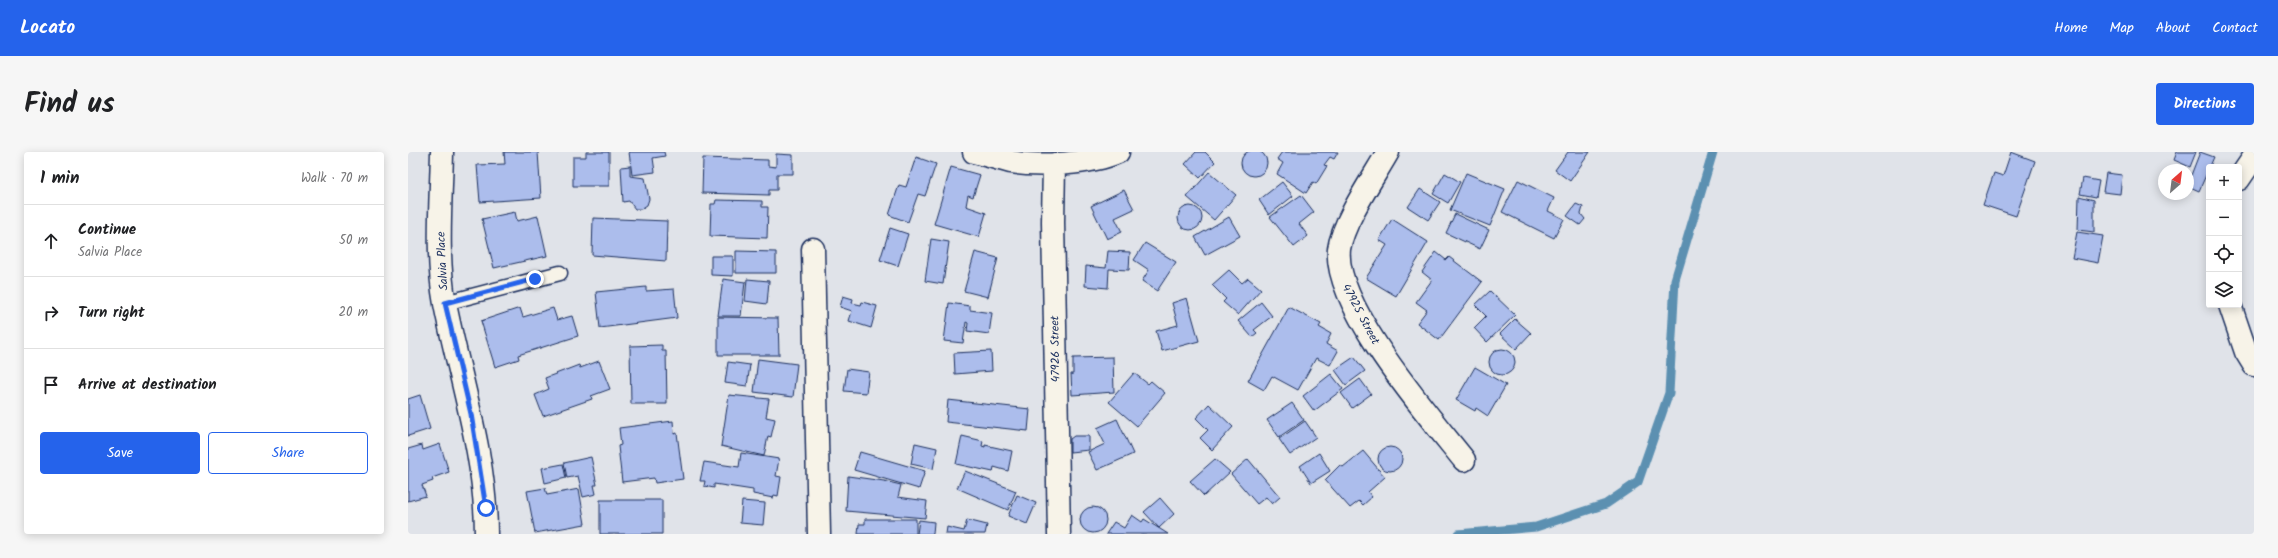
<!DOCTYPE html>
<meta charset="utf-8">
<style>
body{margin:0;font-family:Kalam,sans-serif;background:#f6f6f6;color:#202124}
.controls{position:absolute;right:12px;top:12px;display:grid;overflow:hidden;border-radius:4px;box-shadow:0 2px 10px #0003}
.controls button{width:36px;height:36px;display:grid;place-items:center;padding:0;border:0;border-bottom:1px solid #e0e0e0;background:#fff;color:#202124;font:20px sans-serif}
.compass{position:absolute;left:1750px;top:12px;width:36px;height:36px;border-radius:50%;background:#fff;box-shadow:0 2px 10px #0003;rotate:28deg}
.stop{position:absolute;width:12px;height:12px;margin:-9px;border:3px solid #2563eb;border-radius:50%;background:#fff}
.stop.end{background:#2563eb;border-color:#fff;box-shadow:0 1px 4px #0008}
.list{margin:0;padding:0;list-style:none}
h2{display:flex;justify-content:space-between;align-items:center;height:52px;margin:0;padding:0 16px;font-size:17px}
h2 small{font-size:13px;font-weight:400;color:#757577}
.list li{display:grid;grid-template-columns:26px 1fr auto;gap:12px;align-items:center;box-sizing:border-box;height:72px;padding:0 16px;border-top:1px solid #e0e0e0}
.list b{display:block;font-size:15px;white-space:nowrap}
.list p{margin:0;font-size:13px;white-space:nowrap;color:#757577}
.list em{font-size:13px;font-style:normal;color:#757577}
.actions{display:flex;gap:8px;padding:12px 16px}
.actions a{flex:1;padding:9px 0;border:1px solid #2563eb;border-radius:4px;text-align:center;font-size:14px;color:#2563eb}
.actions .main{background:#2563eb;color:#fff}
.icon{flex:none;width:22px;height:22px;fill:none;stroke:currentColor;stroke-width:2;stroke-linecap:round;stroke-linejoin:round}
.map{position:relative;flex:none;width:1846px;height:382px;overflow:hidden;border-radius:4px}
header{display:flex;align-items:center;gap:24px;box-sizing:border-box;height:56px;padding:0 20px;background:#2563eb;color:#fff}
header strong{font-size:19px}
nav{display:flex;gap:22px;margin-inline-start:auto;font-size:14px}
.intro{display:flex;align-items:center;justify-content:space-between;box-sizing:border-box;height:96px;padding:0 24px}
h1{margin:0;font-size:28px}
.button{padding:10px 18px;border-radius:4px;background:#2563eb;color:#fff;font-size:14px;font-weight:700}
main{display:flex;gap:24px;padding:0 24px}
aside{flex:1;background:#fff;border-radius:4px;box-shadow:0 2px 10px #0003}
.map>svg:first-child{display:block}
</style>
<header>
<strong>Locato</strong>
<nav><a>Home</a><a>Map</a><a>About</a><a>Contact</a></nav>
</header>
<div class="intro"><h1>Find us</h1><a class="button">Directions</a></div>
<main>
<aside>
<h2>1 min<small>Walk · 70 m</small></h2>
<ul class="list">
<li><svg class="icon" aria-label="ahead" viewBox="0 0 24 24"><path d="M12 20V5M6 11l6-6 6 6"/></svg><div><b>Continue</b><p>Salvia Place</p></div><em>50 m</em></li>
<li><svg class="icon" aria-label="right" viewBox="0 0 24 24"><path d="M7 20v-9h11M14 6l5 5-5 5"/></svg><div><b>Turn right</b></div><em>20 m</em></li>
<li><svg class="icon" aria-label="arrive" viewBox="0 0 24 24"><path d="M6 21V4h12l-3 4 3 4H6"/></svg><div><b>Arrive at destination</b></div></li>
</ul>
<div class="actions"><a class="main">Save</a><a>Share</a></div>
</aside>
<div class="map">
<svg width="1846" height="382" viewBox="0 0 1846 382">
<rect width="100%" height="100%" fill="#e0e3e9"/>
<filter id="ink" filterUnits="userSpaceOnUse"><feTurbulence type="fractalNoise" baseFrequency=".025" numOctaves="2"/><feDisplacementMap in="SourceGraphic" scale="8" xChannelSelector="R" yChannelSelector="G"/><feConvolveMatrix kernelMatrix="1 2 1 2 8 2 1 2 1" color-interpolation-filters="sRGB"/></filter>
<g filter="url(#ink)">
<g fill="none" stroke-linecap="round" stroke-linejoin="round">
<path stroke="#5c90b1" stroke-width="9" d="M1050 382 1128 375 1198 352 1230 330 1261 241 1267 128 1305 0"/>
</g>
<path fill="#acbdec" stroke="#1b2f5e" d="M833 11a13 13 0 1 1 26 0a13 13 0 1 1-26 0Z
M96 0H130L133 46 72 50 69 13 97 12Z
M178 0H201V34H165V5H178Z
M221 0H256L257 4 245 6 247 20 224 23Z
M788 0H797L807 10 792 26 777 12Z
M874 0H930L926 7 922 5 916 13 919 14 908 32 905 30 898 41 869 22 875 11 869 7Z
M1160 0H1182L1162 29 1147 18Z
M1603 0 1627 9 1608 64 1575 53 1586 21 1595 24Z
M1769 0H1788L1782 15 1766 8Z
M1792 0 1806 5 1791 39 1780 34V31Z
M368 2 385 3V22H369V38H361V43L294 41 295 6 360 8V14L368 15Z
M508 5 528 12 517 44 510 42 500 70 481 63 491 33 498 35Z
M222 14V24L237 26 241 47 239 53 233 57H227L221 49 215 50 213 15Z
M543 15 572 23 565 45 560 43 558 54 578 61 571 85 526 72Z
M801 20 828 43 806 68 779 45Z
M1037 21 1052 30 1040 51 1025 42Z
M1058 21 1097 37 1082 74 1042 58Z
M1698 21 1714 23 1712 42 1695 40Z
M1675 26 1691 29 1688 45 1672 42Z
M1110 28 1146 46 1140 59 1156 67 1146 86 1094 60Z
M874 30 885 44 861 63 851 48Z
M1012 37 1032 50 1020 68 1000 55Z
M716 38 726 57 707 66 714 80 699 87 683 54Z
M893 43 906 60 891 72 900 84 886 95 862 65Z
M1671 44 1686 48V80L1670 78Z
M308 48 354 49V55H360L359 86 302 84 303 52H307Z
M1168 52 1175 55 1173 62 1177 67 1172 73 1159 64Z
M770 66a12 12 0 1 1 24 0a12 12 0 1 1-24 0Z
M107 60 109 69 130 64 139 104 86 116 74 67Z
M1047 62 1081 78 1072 97 1038 81Z
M821 65 832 84 797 103 787 85Z
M185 66 259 69 258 109 184 103Z
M984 67 1020 90 988 144 958 126 979 93 971 88Z
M482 76 500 82 490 114 472 108Z
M1669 80 1695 84 1690 111 1664 106Z
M523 87 541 90 535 132 517 129Z
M737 91 768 110 749 139 734 129 741 118 726 108Z
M328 99 368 100V121H328Z
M700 99 722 100 721 118 701 117 700 136 677 134 678 114 698 116Z
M567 100 590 106 580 145 556 139Z
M1028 100 1038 108 1041 105 1074 130 1031 188 1009 171 1019 158 1008 150 1024 128 1014 120Z
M303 104H325V124L303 123Z
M821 118 834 131 840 126 853 137 830 163 815 150 818 147 804 133Z
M315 127 337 130 333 164H310Z
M339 127 361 129 359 152 337 149Z
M238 135V139L266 137 269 166 192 176 188 140Z
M1082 139 1107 163 1079 190 1066 176 1078 164 1067 153Z
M435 144 445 147 444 151 453 153 454 150 469 154 463 176 441 169 444 159 432 155Z
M779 146 791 189 754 199 748 179 770 173 764 151Z
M853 150 864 164 846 178 849 181 844 185 830 169Z
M541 151 562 154V158L584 161 581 182 559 179 560 171 558 170 555 191 536 189Z
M881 155 913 172 911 175 923 182 918 192 930 199 922 213 908 206 890 238 864 224 856 238 840 229Z
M112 156 115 165 145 156 149 168 164 164 170 184 110 203 111 207 87 215 73 169Z
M310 165 370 166 371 203H310Z
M1107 167 1123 181 1108 197 1092 182Z
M254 193V199H258L259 252H223L222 194Z
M1081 210a13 13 0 1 1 26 0a13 13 0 1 1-26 0Z
M583 199 584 219 547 222 546 201Z
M705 205 706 240 664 243 663 222H665V206Z
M946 205 957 219 938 233 927 218Z
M350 207 389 212 385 245 346 240Z
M191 209 202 237 183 244 184 247 135 264 127 243 141 237 137 226 171 213 172 216Z
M320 210 342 213 339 234 317 231Z
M1067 215 1098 233 1080 264 1068 256 1067 259 1048 248Z
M439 217 461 220 458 241 436 239Z
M726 221 740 232 743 229 757 241 729 274 701 250Z
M923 222 935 237 906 259 895 244Z
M952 227 963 242 944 256 933 241Z
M12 243 22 277 0 284V247Z
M321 243 361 247 358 265 367 267 363 285 360 284 356 304 313 294Z
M540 248 622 257 620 279 538 270Z
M884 251 896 268 871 285 859 268Z
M801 252 825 275 804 298 792 286 800 278 788 266Z
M709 267 725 302 689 318 680 300 697 292 689 276Z
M265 269 266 282 269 281 275 327 247 331 246 326 214 330 210 294 213 293 211 276Z
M897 269 908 285 882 303 871 287Z
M554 284 575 289 574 294 577 295V293L604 299 600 319 586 315 585 320 548 312Z
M666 284H681V298L662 300V287Z
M507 291 529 296 525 317 503 312Z
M32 292 41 320 24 326 25 329 14 333 18 344 0 349V297L14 293 15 298Z
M970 307a12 12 0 1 1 24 0a12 12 0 1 1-24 0Z
M955 299 977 325 960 340 964 345 955 353 951 349 942 356 917 328 932 313 935 315Z
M452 300 517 319 511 337 446 318Z
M333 301 371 307 368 324 373 325 370 344 366 343 365 346 345 342V338L306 332V336L296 334 297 329H292L296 310 331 315Z
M911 301 922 319 903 331 892 314Z
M183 305 189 333H186L188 342 175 345 170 324 159 326 156 311Z
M807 307 822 320 796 344 782 329Z
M840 307 872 345 864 352 858 345 849 352 823 322Z
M155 312 158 326 137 331 134 316Z
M557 319 608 339 600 358 549 336Z
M440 324 476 329 493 333 490 345 519 349 517 366 438 359Z
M137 336 139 343 171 337 177 372 127 381 119 339Z
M609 343 628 351 619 372 600 364Z
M752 346 766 362 751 376 736 360Z
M192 348H254V382H192Z
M334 349 357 351 355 373 332 371Z
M672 368a13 13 0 1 1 26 0a13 13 0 1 1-26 0Z
M724 363 734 370 736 367 760 382H698L706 370 716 376Z
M457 367H508V382H450L451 372H457Z
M511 368 526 370 525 382H509Z
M559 368 579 373 577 382H538L539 375 556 379Z"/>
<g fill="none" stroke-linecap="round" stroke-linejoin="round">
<g stroke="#1b2f5e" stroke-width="17">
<path id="service" d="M37 151 152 121"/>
</g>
<g stroke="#1b2f5e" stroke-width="25">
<path id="minor" d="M34 0C33 50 28 103 37 152 52 228 78 303 78 382
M566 0C578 3 591 7 603 10 632 15 683 12 710 0
M980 0C966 25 935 69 931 97 925 154 1021 264 1056 308
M646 12 645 70 651 382
M1831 27 1846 5
M405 97 411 382
M1822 153 1838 200 1846 213"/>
</g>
<use href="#service" stroke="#f7f3e8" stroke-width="14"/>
<use href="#minor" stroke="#f7f3e8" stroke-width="22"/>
</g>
</g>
<g fill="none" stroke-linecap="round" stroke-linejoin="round" filter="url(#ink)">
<path stroke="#2563eb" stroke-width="5" d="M78 356 63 262 37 151 127 127"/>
</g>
<g text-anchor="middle" stroke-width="4" stroke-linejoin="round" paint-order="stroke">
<g font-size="12" fill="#1b2f5e" stroke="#f7f3e8">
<text transform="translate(34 109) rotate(-93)" y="4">Salvia Place</text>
<text transform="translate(953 162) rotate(62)" y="4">47925 Street</text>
<text transform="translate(647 197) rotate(-91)" y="4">47926 Street</text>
</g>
</g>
</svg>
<div class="controls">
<button>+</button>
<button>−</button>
<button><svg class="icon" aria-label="locate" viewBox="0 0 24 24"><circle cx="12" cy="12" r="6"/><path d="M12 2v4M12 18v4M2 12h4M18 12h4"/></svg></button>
<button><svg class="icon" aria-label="layers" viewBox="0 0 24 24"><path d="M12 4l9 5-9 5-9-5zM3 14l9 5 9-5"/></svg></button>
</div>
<svg class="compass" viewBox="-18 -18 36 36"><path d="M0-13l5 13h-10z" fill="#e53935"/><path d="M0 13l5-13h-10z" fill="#757577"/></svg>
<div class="stop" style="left:78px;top:356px"></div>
<div class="stop end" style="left:127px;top:127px"></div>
</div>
</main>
